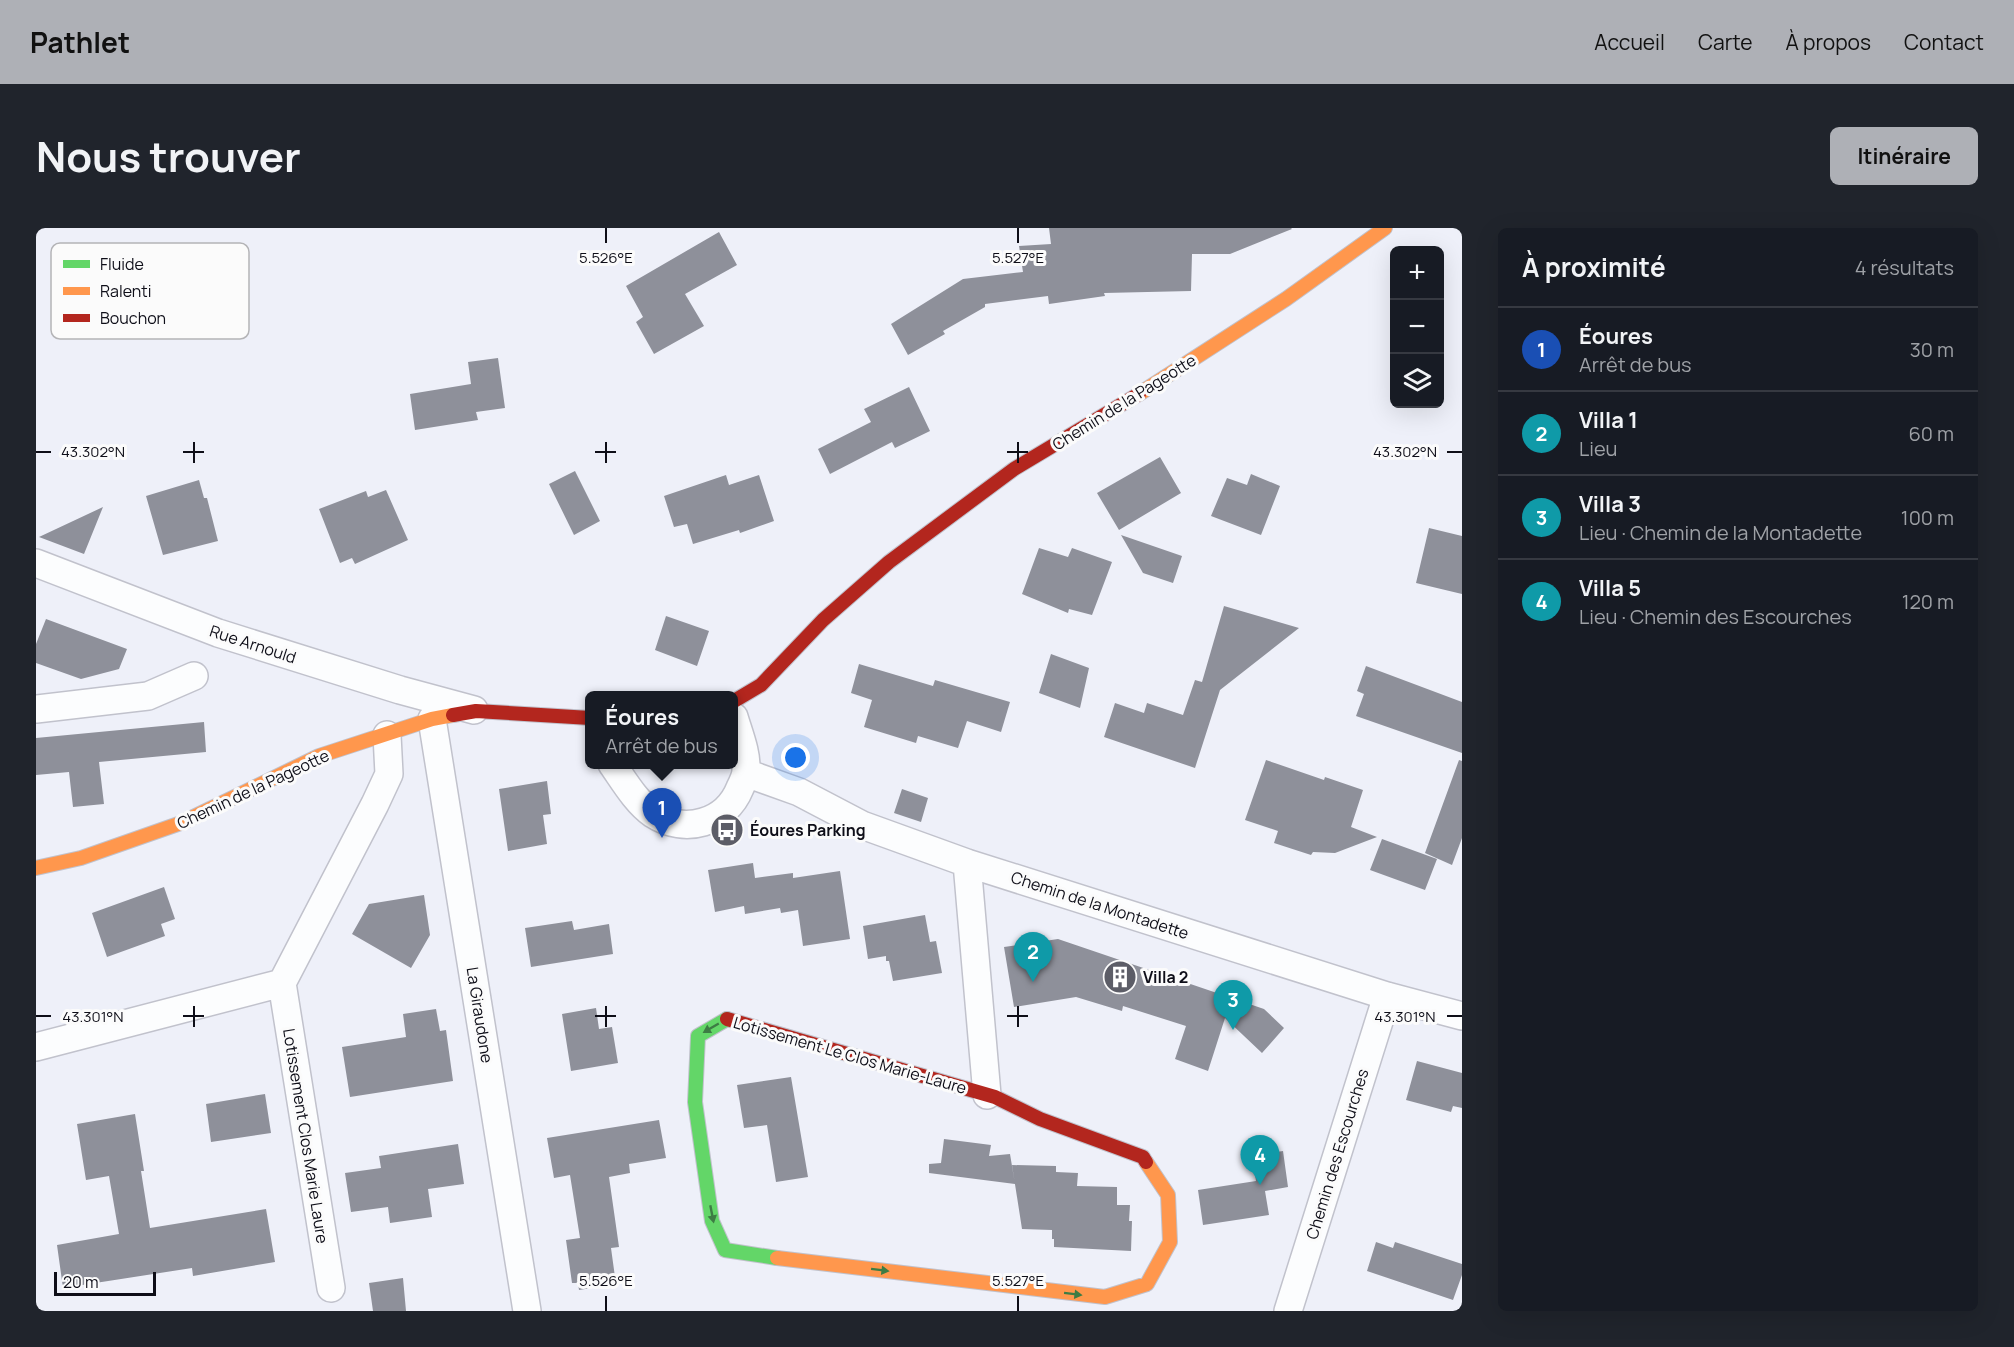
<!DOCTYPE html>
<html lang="fr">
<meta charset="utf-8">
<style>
body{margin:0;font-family:Manrope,sans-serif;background:#20242c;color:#f1f3f6}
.controls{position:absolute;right:18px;top:18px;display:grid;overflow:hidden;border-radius:9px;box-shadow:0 6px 24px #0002}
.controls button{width:54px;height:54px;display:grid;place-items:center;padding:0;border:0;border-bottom:2px solid #363941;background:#171b24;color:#f1f3f6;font:30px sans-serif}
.scale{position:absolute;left:18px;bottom:15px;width:102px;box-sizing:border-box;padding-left:6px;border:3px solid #0e0e18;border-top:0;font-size:16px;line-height:21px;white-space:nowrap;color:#0e0e18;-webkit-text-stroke:4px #fbfbfb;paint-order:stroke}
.you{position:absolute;left:760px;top:530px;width:21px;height:21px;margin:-15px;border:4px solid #fff;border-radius:50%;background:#1a73e8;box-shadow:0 0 0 9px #1a73e833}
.badge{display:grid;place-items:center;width:39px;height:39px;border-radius:50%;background:#aeb0b6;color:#fff;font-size:20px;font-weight:700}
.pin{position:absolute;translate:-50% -50px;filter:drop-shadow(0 2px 3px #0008)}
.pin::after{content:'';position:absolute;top:32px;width:21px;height:18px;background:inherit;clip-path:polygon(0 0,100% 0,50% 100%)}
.popup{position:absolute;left:549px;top:463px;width:153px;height:78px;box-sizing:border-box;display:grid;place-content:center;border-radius:9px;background:#171b24;filter:drop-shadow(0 2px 4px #0005);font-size:20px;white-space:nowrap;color:#9ea1a6}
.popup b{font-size:22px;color:#f1f3f6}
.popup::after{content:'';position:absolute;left:50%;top:100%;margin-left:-12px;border:12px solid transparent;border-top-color:#171b24}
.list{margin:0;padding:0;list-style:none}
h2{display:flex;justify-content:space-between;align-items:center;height:78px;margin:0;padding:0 24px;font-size:26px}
h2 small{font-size:20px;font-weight:400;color:#9ea1a6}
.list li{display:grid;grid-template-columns:39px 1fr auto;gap:18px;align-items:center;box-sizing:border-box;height:84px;padding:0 24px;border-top:2px solid #363941}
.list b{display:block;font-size:22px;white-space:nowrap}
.list p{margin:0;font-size:20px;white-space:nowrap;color:#9ea1a6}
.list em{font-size:20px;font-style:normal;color:#9ea1a6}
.icon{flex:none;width:33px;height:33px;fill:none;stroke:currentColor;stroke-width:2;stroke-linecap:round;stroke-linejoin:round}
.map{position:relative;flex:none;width:1426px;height:1083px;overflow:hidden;border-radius:9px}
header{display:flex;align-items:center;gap:36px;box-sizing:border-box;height:84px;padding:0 30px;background:#aeb0b6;color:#111}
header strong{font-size:28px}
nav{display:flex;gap:33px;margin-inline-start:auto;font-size:21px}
.intro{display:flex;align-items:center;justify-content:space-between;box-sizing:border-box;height:144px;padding:0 36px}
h1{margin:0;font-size:42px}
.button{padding:15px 27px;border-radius:9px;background:#aeb0b6;color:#111;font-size:21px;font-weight:700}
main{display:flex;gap:36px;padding:0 36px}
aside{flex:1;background:#171b24;border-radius:9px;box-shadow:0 6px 24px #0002}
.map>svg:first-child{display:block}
</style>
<header>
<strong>Pathlet</strong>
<nav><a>Accueil</a><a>Carte</a><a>À propos</a><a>Contact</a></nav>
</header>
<div class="intro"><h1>Nous trouver</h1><a class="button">Itinéraire</a></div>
<main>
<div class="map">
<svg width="1426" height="1083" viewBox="0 0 1426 1083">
<rect width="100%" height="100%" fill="#eef0f9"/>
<path fill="#8e909a" d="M1013 0H1255L1256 1 1194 26H1156L1155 63 1068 65 1069 68 1013 76 1012 68 949 76V79L907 103 909 106 872 127 855 96 927 51 987 44 983 18 1015 16Z
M683 4 701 37 649 66 668 98 618 126 600 94 607 89 590 58Z
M462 130 469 180 440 184 442 192 379 202 374 166 435 156 432 134Z
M873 159 894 203 859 220 856 214 794 246 782 221 835 194 828 181Z
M1124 229 1145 265 1083 302 1061 265Z
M539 243 564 293 538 307 513 256Z
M1215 246 1244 258 1225 307 1175 288 1191 250 1211 257Z
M690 247 693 257 723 247 738 293 704 305 703 302 657 316 651 296 638 299 628 268Z
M163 252 168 270H171L182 313 127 327 110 268Z
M350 262 372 312 319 336 316 330 304 335 283 281 330 263 332 269Z
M67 279 48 326 3 309Z
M1393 300 1426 308V366L1380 355Z
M1085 307 1146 328 1137 355 1107 345Z
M1003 320 1032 329 1036 320 1076 334 1056 387 1033 381 1032 385 986 366Z
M1188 378 1263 400 1184 462 1159 540 1068 509 1079 475 1108 485 1111 475 1147 487 1159 452 1166 454Z
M630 388 673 403 661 438 619 422Z
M10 391 91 421 83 441 45 451 0 435V416Z
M1015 426 1053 440 1044 480 1003 465Z
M823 436 897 458 899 452 974 474 965 504 931 493 922 520 882 508 880 515 828 499 836 472 815 465Z
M1330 438 1426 474V525L1320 488 1328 466 1321 463Z
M168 494 170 524 63 534 68 576 37 579 33 544 0 547V510Z
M1230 532 1288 552 1289 549 1327 562 1315 599 1341 609 1299 625 1277 624 1275 627 1238 615 1242 603 1209 592Z
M1423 532 1426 533V610L1416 637 1389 625Z
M511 553 515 586 507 587 511 616 472 623 463 561Z
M866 561 892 570 885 594 858 585Z
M1346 611 1401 631 1389 662 1334 642Z
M717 635 719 650 757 645V650L804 643 814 711 767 718 762 682 745 685 744 680 709 686 708 678 679 684 672 642Z
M128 659 139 691 125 696 129 708 71 729 56 685Z
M388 667 394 707 375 740 316 706 333 676Z
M889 687 894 714 900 713 906 745 857 753 853 733H850V728L832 731 827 698Z
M536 693 538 702 573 696 577 726 495 739 489 700Z
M1022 711 1228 781 1248 800 1226 825 1189 790 1172 843 1139 831 1150 798 1087 778 1086 783 1040 769 978 779 968 719Z
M560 780 563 801 576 799 582 835 535 843 526 786Z
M400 781 404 803 410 802 417 853 314 869 306 819 370 809 367 786Z
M1381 833 1426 845V880L1417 878 1415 884 1370 872Z
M755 849 772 949 740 954 731 897 708 900 701 857Z
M229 866 235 905 175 914 170 876Z
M99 886 108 943H105L114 1000 230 981 239 1034 157 1048 156 1040 27 1060 21 1017 83 1006 73 948 50 952 41 896Z
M623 892 630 930 593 936 594 945 573 949 583 1019 575 1020 579 1049 574 1050V1057L543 1062 542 1055H536L530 1012 544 1010 534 947 518 950 511 910Z
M908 911 955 917 953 928 974 926 979 956 893 945V936L905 935Z
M422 916 428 956 392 961 396 989 354 995 352 979 315 984 309 945 345 940 343 928Z
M1247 923 1252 959 1229 963 1233 987 1167 997 1162 962 1220 953 1216 928Z
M976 937 1020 938V944L1042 945 1041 958 1081 959V977H1094L1093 993H1096L1095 1023 1018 1019V1011H1016V1002L986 1001Z
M1340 1014 1357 1020 1359 1014 1426 1036V1047L1417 1072 1331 1043Z
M367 1050 370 1083H337L333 1055Z"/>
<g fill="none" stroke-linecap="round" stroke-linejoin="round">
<g stroke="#c1c2cc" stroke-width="30">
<path id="street" d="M0 335 182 405 364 462 438 482
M0 481 112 468 158 448
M396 491 491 1083
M576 536C588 553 600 574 617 586 649 607 690 595 704 560 707 554 710 548 710 542 711 525 703 506 698 489
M710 545 763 564 826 597 931 635 1351 768 1426 788
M931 635 951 867
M246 755 295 1060
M0 819 246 755 339 576 353 546 351 507
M1252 1083 1351 768"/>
</g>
<g stroke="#c1c2cc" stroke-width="16">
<path id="fast" d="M691 791 662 808 659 874 676 993 689 1022 741 1030"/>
</g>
<g stroke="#c1c2cc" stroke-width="16">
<path id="slow" d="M1103 166 1250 71 1349 0
M0 640 45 630 145 595 283 528 396 491 417 487
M741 1030 1069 1069 1111 1056 1134 1014 1132 967 1110 934"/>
</g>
<g stroke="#c1c2cc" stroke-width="16">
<path id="jam" d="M698 473 725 457 787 392 853 334 978 241 1103 166
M417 487 440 483 554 490
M691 791 959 869 1004 891 1107 929 1110 934"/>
</g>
<use href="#street" stroke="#fcfdfe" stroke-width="27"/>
<use href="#fast" stroke="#63d668" stroke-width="14"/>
<use href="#slow" stroke="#ff974d" stroke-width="14"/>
<use href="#jam" stroke="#b3261e" stroke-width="14"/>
</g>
<defs><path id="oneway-solid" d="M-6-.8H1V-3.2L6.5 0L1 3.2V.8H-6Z" transform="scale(1.5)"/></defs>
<g fill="#3d7c44">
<use href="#oneway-solid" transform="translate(675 800) rotate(150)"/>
<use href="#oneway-solid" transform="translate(676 986) rotate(79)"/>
<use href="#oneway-solid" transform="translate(844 1042) rotate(7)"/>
<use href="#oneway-solid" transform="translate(1037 1066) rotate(7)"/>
</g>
<path fill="none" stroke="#0e0e18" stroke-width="2" d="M570 0V15M982 0V15M158 214V235M570 214V235M982 214V235M0 224H15M147 224H168M559 224H580M971 224H992M1411 224H1426M158 778V799M570 778V799M982 778V799M0 788H15M147 788H168M559 788H580M971 788H992M1411 788H1426M570 1068V1083M982 1068V1083"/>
<defs>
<g id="bus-disc" transform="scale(1.725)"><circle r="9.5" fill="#5c5d67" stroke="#fbfbfb"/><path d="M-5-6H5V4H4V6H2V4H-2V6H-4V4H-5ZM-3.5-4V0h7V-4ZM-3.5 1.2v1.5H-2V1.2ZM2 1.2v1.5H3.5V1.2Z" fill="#fff"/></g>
<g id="building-disc" transform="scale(1.725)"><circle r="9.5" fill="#5c5d67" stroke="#fbfbfb"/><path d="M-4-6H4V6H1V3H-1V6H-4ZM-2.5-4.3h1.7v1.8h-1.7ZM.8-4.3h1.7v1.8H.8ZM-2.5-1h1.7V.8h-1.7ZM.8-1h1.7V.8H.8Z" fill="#fff"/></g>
</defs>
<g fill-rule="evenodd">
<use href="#bus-disc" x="691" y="602"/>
<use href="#building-disc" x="1084" y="749"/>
</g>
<g text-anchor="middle" stroke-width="6" stroke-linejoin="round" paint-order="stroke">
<g font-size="16" fill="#0e0e18" stroke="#fbfbfb">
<text transform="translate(1088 174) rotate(-32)" y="6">Chemin de la Pageotte</text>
<text transform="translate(217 416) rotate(18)" y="6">Rue Arnould</text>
<text transform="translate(217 561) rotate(-25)" y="6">Chemin de la Pageotte</text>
<text transform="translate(1064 677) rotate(18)" y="6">Chemin de la Montadette</text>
<text transform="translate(444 787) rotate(81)" y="6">La Giraudone</text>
<text transform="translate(814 827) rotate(16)" y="6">Lotissement Le Clos Marie-Laure</text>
<text transform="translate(270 908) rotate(81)" y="6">Lotissement Clos Marie Laure</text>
<text transform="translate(1301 926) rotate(-73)" y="6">Chemin des Escourches</text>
</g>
<g font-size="16" font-weight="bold" fill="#0e0e18" stroke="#fbfbfb" text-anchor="start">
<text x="714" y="608">Éoures Parking</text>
<text x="1107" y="755">Villa 2</text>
</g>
</g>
<rect x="15" y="15" width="198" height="96" rx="9" fill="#fbfbfb" stroke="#b4b4b7" stroke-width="1.5"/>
<rect x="27" y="32" width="27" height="8" fill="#63d668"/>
<rect x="27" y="59" width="27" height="8" fill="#ff974d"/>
<rect x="27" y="86" width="27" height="8" fill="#b3261e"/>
<g font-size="16" fill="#0e0e18">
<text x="64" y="42">Fluide</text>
<text x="64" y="69">Ralenti</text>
<text x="64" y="96">Bouchon</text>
</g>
<g font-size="15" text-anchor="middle" fill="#0e0e18" stroke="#fbfbfb" stroke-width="6" stroke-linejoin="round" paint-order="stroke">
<text x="570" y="35">5.526°E</text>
<text x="982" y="35">5.527°E</text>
<text x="57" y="229">43.302°N</text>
<text x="1369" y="229">43.302°N</text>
<text x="57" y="794">43.301°N</text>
<text x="1369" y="794">43.301°N</text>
<text x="570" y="1058">5.526°E</text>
<text x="982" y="1058">5.527°E</text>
</g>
</svg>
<div class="controls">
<button>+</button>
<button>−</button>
<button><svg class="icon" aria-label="layers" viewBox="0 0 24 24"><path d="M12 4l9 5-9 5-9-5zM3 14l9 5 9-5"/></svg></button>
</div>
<div class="scale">20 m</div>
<div class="you"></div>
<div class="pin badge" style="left:626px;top:610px;background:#1a4fb4">1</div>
<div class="popup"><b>Éoures</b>Arrêt de bus</div>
<div class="pin badge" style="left:997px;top:754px;background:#0f9aa8">2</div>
<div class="pin badge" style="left:1197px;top:802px;background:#0f9aa8">3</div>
<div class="pin badge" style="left:1224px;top:957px;background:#0f9aa8">4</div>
</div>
<aside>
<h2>À proximité<small>4 résultats</small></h2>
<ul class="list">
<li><span class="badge" style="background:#1a4fb4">1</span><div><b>Éoures</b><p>Arrêt de bus</p></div><em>30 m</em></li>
<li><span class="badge" style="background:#0f9aa8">2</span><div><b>Villa 1</b><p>Lieu</p></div><em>60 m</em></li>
<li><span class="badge" style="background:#0f9aa8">3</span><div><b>Villa 3</b><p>Lieu · Chemin de la Montadette</p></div><em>100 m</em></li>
<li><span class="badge" style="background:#0f9aa8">4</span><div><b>Villa 5</b><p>Lieu · Chemin des Escourches</p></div><em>120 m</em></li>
</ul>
</aside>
</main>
